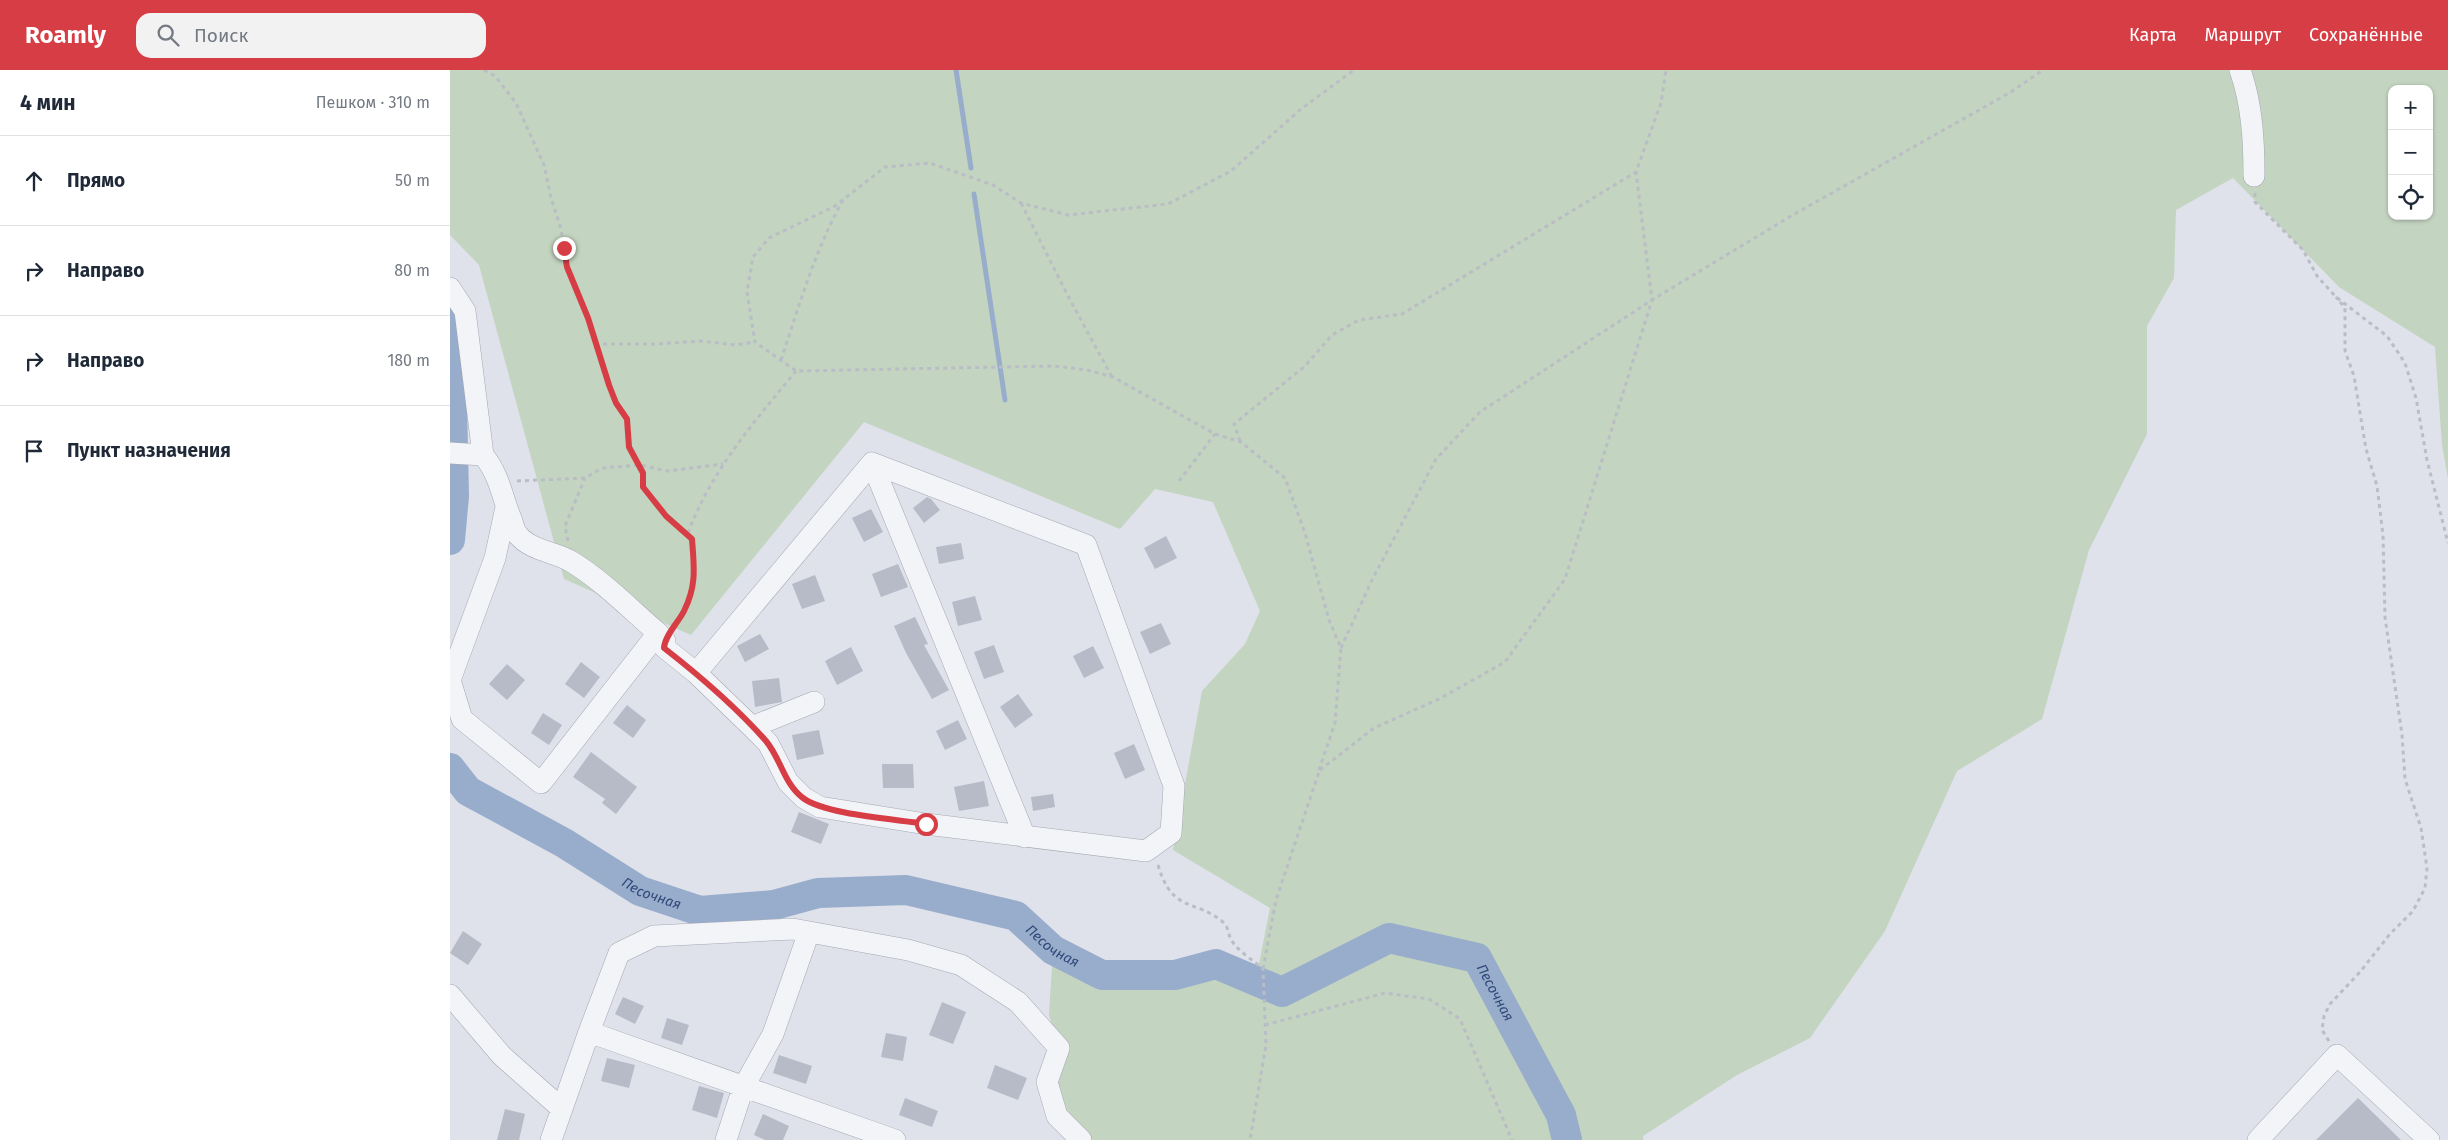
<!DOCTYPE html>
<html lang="ru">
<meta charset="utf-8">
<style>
body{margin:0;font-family:"Fira Sans",sans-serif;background:#f2f2f3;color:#1f2937}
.controls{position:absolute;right:15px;top:15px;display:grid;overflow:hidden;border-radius:10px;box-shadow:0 1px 4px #0004}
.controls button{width:45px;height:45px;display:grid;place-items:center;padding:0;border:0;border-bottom:1px solid #e0e1e3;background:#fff;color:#1f2937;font:25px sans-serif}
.stop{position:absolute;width:15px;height:15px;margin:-11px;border:4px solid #d73d45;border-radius:50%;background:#fff}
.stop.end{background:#d73d45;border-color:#fff;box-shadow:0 1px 5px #0008}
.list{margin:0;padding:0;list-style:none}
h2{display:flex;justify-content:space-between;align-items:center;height:65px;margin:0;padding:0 20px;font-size:21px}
h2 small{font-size:16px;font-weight:400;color:#747a83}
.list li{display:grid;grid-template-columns:32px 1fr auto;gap:15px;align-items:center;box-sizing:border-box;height:90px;padding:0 20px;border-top:1px solid #e0e1e3}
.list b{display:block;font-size:19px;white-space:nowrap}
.list em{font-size:16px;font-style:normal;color:#747a83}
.icon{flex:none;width:28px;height:28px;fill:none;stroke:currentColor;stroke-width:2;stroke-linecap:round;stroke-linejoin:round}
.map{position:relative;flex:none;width:1998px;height:1070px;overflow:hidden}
header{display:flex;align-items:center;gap:30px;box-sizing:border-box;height:70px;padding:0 25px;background:#d73d45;color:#fff}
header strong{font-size:24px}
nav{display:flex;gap:28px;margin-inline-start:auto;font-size:18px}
.search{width:350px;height:45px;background:#f2f2f3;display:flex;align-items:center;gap:12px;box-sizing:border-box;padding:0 18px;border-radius:15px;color:#747a83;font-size:19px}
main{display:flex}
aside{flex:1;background:#fff}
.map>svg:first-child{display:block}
</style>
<header>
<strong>Roamly</strong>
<div class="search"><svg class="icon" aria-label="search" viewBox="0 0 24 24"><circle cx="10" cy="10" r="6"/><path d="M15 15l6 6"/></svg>Поиск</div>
<nav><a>Карта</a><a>Маршрут</a><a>Сохранённые</a></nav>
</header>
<main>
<aside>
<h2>4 мин<small>Пешком · 310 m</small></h2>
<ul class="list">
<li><svg class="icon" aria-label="ahead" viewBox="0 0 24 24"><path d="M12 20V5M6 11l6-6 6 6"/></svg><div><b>Прямо</b></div><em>50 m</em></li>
<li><svg class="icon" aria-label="right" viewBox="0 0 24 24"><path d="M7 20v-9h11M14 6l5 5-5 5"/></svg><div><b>Направо</b></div><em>80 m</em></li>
<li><svg class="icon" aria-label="right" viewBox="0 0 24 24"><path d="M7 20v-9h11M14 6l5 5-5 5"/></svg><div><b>Направо</b></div><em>180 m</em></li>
<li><svg class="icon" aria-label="arrive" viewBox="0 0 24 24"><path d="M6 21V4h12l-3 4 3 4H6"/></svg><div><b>Пункт назначения</b></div></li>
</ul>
</aside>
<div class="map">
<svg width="1998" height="1070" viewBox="0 0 1998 1070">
<rect width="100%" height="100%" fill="#dfe2ea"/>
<path fill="#c3d4c0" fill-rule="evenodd" d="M0 0H1998V408L1992 375 1985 277 1889 217 1783 108 1726 140 1724 208 1697 256V364L1639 480 1592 649 1507 701 1435 861 1360 968 1287 1005 1193 1066V1070H631L607 1046 609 978 599 945 603 880 652 905H725L766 894H809L820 838 723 780 752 621 795 574 810 541 763 432 705 419 670 459 414 352 241 565 114 509 29 195 0 165ZM1942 19H1979V146H1942Z"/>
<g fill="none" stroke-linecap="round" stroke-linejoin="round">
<path stroke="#98accc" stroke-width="5" d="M506 0 521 98
M524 124 555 330"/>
<g stroke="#98accc" stroke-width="30">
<path d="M0 239 4 426 0 470"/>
<path id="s1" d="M0 698 18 721 114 773 190 821 250 841 324 835 368 823 456 820 566 846 603 880 652 905H725L766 894 832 922 939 868 1027 888 1111 1045 1117 1070"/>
</g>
</g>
<path fill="#b6bbc7" d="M477 427 481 429 490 440 474 453 463 438Z
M421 439 433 462 414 472 402 448Z
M716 466 727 488 705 499 694 478Z
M511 473 514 489 489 494 486 477Z
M448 494 458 517 431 527 422 504Z
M365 505 375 531 352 539 342 514Z
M525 526 532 550 508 556 502 532Z
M465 547 478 574 474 575 499 620 482 629 456 583 444 556Z
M711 553 721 574 700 584 690 562Z
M310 564 319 579 295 592 287 576Z
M544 575 554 602 534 609 524 582Z
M643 576 654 598 634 608 623 586Z
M401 577 413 601 387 615 375 591Z
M131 592 150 607 134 628 115 614Z
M57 594 75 610 57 630 39 614Z
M329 608 332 632 305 637 302 611Z
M568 624 583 645 565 658 550 637Z
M177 635 196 650 183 668 163 653Z
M93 643 112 655 99 675 81 663Z
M508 650 517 669 495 680 486 661Z
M369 660 374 684 347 690 342 665Z
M684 674 695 700 675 709 664 683Z
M141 682 187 717 166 744 152 733 155 729 123 707Z
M432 694H463L464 718H433Z
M534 711 539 736 509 741 504 717Z
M603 724 605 737 583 741 581 727Z
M349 742 379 754 371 774 341 762Z
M13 861 32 874 18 895 0 883Z
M173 927 194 936 185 954 165 944Z
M492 932 516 942 503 974 479 965Z
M217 948 239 955 232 975 211 968Z
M436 963 457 967 453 991 431 987Z
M329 985 362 996 356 1014 323 1003Z
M157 988 185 995 179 1018 151 1011Z
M545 995 577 1008 568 1030 537 1018Z
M249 1016 274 1023 267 1048 242 1040Z
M455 1028 488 1041 482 1057 449 1045Z
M1908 1028 1951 1070H1866Z
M55 1039 75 1044 69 1070H47Z
M313 1044 339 1056 333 1070H315L304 1065Z"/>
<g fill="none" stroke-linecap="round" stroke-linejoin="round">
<g stroke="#a4a8b4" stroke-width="22">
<path id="minor" d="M1790 0C1802 34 1804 70 1804 106
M0 218 15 241 33 385C50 405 52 428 62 451 63 455 65 462 68 465 81 481 106 482 122 492 153 511 180 539 208 563L215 571V578L246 603 302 657 318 673 338 712 354 728 370 737 476 754 696 781 721 763 724 716 636 475 422 393 246 603
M0 383 33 385
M422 393 575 767
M56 437 45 488 0 610 12 649 91 713 208 563
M302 657 364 632
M0 925 52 986 112 1039
M139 962 169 883 204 866 343 859 458 880 511 895 568 932 609 978 597 1012 607 1046 631 1070
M101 1070 139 962 445 1070
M276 1070 293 1018 323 964 359 862
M1808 1070 1887 985 1979 1070"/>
</g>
<path stroke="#babdc5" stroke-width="3" stroke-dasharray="4 4" stroke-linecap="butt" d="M34 0 45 6 66 33 94 95 101 128 111 159 117 197 138 248 159 315 166 333 177 349 179 377 193 403V417L216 446 242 469 245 508 235 538 226 556
M1805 123V132L1853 180 1867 206 1886 227 1937 266 1955 293 1966 328 1977 390 1998 473
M571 133 618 226 662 307
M145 274H204L251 271 286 275 305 272
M331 290C349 236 365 180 393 130
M790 371 784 354 855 296 882 265 909 250 952 244 1186 102 1211 33 1216 0
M67 411 135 408 152 398 190 395 217 401 273 394
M729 411 765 364
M238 463C261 401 304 352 346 301
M118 471 115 456 135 408
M891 578 922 510 986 389 1030 342 1202 230 1341 146 1561 22 1593 0
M869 700 885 653 891 578 879 550 855 463 835 408 791 372 765 364 663 307 637 300 604 296 346 301 305 272 297 222 303 187 319 168 385 136 435 97 480 93 543 115 571 133 618 145 718 134 781 101 851 39 904 0
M870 700 924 658 989 629 1055 592 1115 509 1202 230 1186 102
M708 795C723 845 746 828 774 853 779 858 778 866 782 871 788 881 804 891 813 899L816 975 800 1070
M813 899 826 830 870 699
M815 955 935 923 979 929 1010 949 1062 1070
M1879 971 1872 960 1874 946 1880 934 1910 902 1940 864 1963 841 1975 818 1977 798 1971 758 1955 709 1952 665 1935 547 1933 465 1927 416 1916 379 1904 306 1895 281V238L1886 227"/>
<use href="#minor" stroke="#f3f4f8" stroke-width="21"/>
</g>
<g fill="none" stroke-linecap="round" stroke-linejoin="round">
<path stroke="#d73d45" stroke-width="6" d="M114 178 117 197 138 248 159 315 166 333 177 349 179 377 193 403V417L216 446 242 469C244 497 247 515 234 541 228 553 215 565 214 578 250 606 286 637 316 671 331 689 334 714 353 728 376 745 446 749 476 754"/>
</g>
<g text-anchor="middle" stroke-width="4.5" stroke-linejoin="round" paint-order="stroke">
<g font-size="14" font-style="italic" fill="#2f4978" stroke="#eff2f7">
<text dy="5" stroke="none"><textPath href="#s1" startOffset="240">Песочная</textPath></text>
<text dy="5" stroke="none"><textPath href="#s1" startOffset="660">Песочная</textPath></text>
<text dy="5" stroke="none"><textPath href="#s1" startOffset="1154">Песочная</textPath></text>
</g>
</g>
</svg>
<div class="controls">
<button>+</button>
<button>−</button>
<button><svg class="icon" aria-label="locate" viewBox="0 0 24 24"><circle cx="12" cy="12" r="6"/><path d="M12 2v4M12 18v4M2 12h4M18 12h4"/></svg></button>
</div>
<div class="stop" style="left:476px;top:754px"></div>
<div class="stop end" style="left:114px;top:178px"></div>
</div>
</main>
